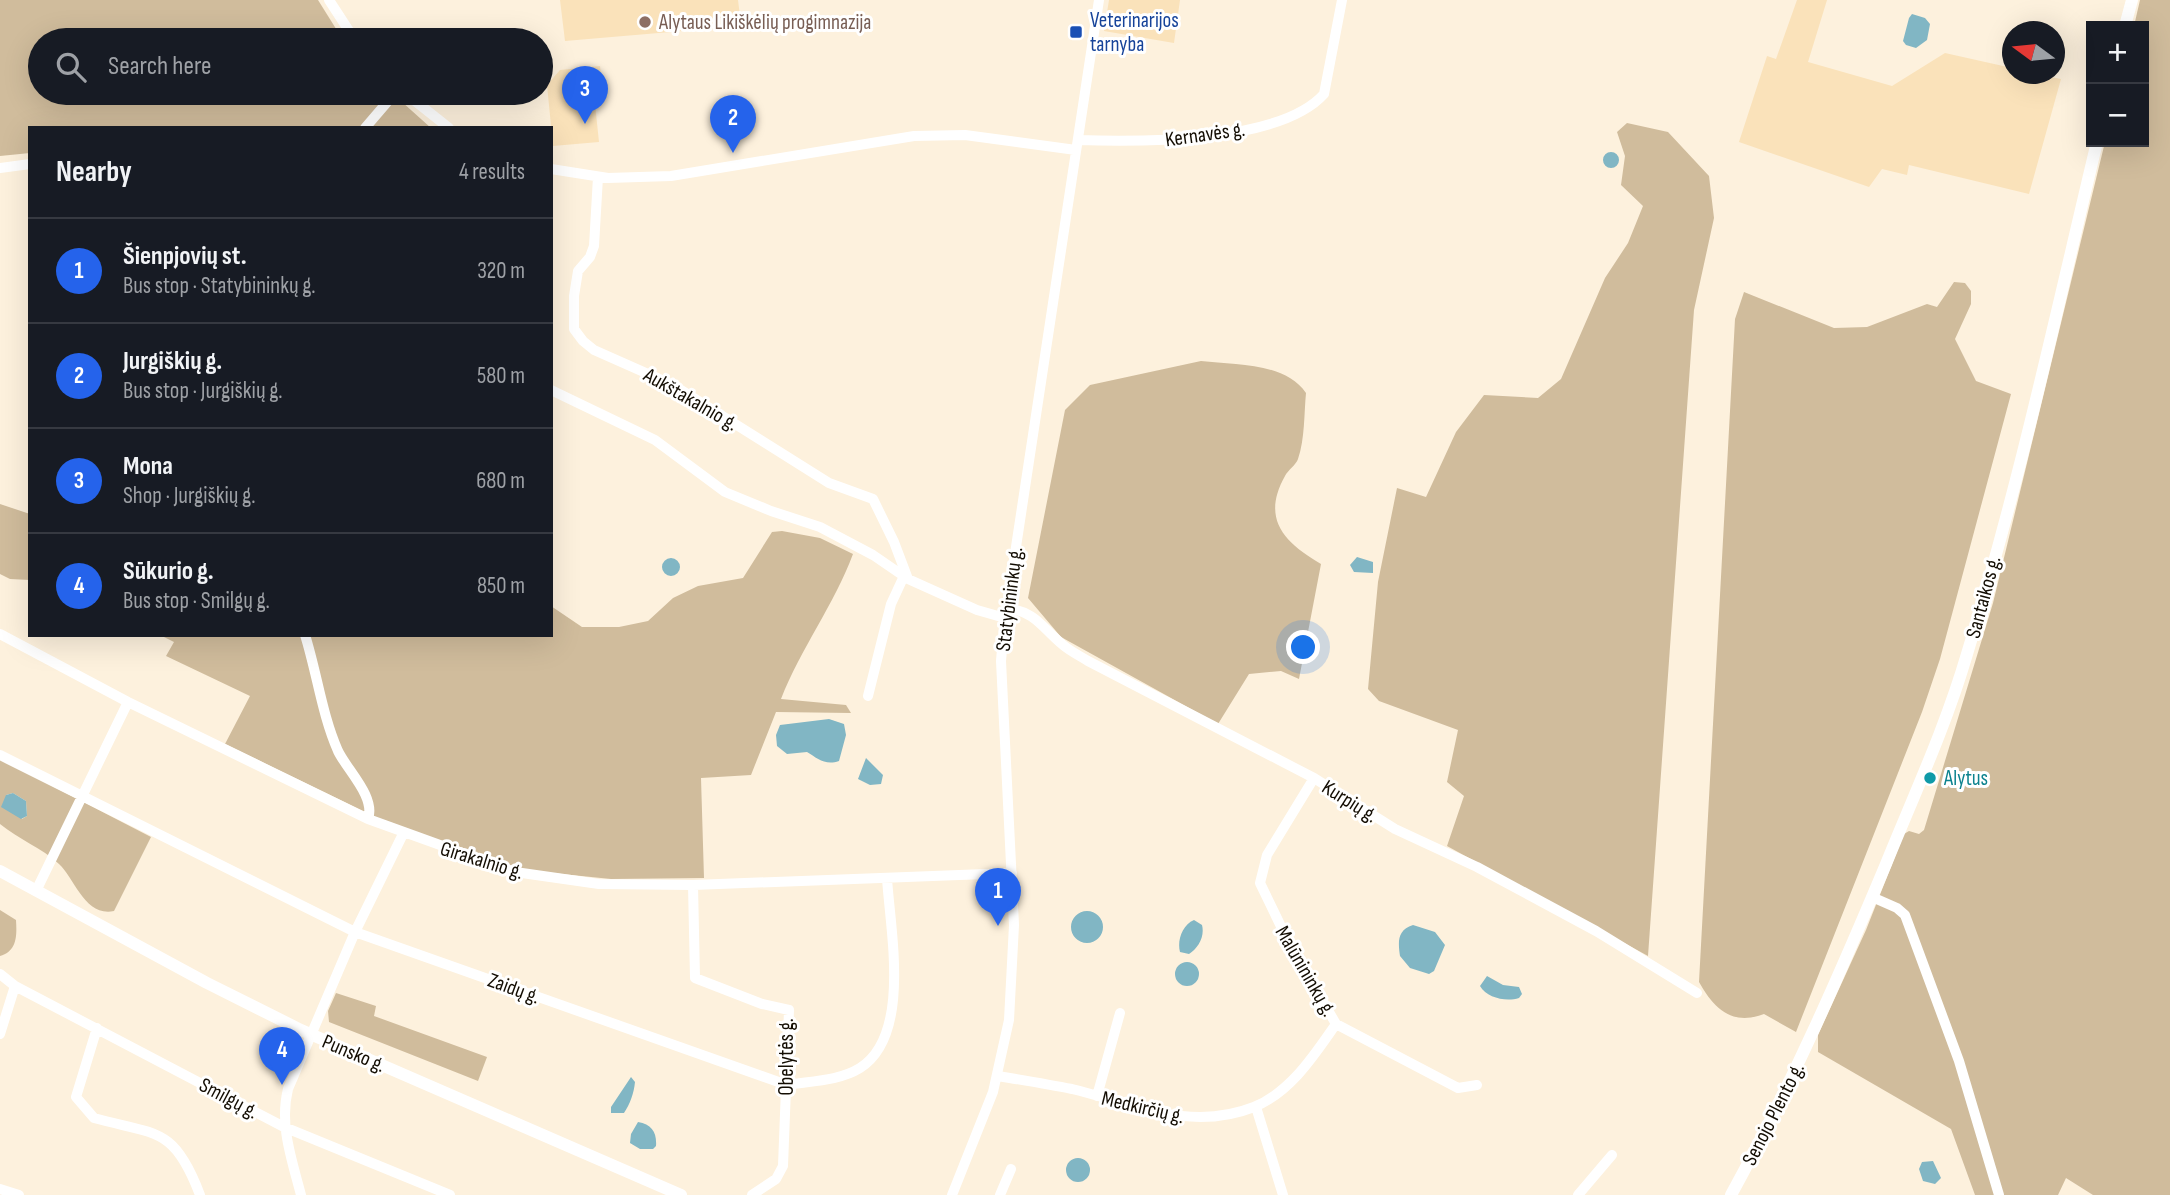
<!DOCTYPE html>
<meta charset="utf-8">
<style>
body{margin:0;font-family:"Sofia Sans Condensed",sans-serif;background:#242831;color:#f1f3f6}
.controls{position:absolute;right:21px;top:21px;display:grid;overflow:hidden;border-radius:0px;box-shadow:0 7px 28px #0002}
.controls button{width:63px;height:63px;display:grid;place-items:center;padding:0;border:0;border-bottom:2px solid #363941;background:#171b24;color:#f1f3f6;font:35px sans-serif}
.compass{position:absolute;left:2002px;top:21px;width:63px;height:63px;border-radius:50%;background:#171b24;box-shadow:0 7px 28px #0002;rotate:285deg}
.you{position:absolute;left:1304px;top:648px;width:24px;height:24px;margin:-18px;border:5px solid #fff;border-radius:50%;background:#1a73e8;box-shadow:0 0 0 10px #1a73e833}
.badge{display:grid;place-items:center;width:46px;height:46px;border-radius:50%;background:#2563eb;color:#fff;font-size:23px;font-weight:700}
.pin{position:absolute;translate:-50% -58px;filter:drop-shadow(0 2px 4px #0008)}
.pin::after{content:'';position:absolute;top:37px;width:24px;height:21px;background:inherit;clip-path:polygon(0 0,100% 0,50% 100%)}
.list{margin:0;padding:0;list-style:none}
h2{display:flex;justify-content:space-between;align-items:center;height:91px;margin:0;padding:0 28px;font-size:30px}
h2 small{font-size:23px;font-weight:400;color:#9ea1a6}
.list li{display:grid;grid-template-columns:46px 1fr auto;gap:21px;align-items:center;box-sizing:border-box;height:105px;padding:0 28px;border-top:2px solid #363941}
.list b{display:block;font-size:26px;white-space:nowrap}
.list p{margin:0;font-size:23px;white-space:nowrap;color:#9ea1a6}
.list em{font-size:23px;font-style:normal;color:#9ea1a6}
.icon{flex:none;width:38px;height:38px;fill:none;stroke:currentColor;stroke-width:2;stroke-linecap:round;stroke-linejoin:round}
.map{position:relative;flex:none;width:2170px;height:1195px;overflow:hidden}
.search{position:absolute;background:#171b24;box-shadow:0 7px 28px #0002;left:28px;top:28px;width:525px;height:77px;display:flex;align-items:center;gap:18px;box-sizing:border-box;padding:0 24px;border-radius:38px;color:#9ea1a6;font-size:26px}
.panel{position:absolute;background:#171b24;box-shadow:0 7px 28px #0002;left:28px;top:126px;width:525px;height:511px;border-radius:0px}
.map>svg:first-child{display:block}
</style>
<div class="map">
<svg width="2170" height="1195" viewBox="0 0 2170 1195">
<rect width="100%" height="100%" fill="#fdf1dd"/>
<path fill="#fae2ba" d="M560 0H738L740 16 717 28 565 41Z
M1109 0H1180L1174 43 1104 31Z
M1797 0H1827L1808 62 1892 86 1945 53 2012 68V74H2036L2061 79 2029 194 1909 165 1907 175 1882 169 1869 187 1739 142 1767 56 1776 59Z
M600 66 602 84 593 85 599 142 553 146 547 85 560 70Z"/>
<path fill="#d0bc9c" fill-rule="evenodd" d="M0 0H318L343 40H40V93H392L431 128H30V153L0 156Z
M2140 0H2170V1195H2093L2066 1178 2058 1195H1975L1951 1129 1818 1052V1035L1866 930 1904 834 1909 831 1919 834 1924 830 1993 603 2105 142H2144V26H2134Z
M1627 123 1668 132 1709 176 1714 218 1694 310 1648 956 1447 846 1464 796 1447 782 1458 730 1379 701 1368 689 1378 582 1397 488 1426 497 1456 432 1484 395 1538 398 1561 379 1605 278 1628 243 1643 206 1621 185 1625 156 1617 132Z
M1954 282 1965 283 1971 291V304L1955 339 1976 381 2011 394 1940 659 1922 712 1796 1032 1764 1014C1732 1026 1714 1009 1699 982L1735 319 1744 292 1834 328 1867 327 1927 304 1937 307Z
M1201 361C1235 365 1285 362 1306 393 1304 413 1305 439 1298 459 1296 465 1288 470 1285 476 1261 519 1284 542 1321 564L1299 679 1281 671 1249 674 1218 724 1061 637 1028 598 1065 410 1090 385Z
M0 504 30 514V580L10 579 0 574Z
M782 531 820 538 853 554C834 605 801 648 781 699L846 705 851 713 776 712 751 775 701 778 704 878 611 879 522 870 392 825 225 744 250 696 166 656 174 642 160 635H551V606L582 627H619L648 621 673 598 698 586 743 578 772 532Z
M0 759 151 837 114 911C85 917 75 879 59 864 42 848 18 839 0 824ZM13 793 26 801 27 816 22 819 6 795Z
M0 910 16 920C17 936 17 951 0 956Z
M336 993 376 1006 374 1016 487 1057 478 1081 329 1022 328 1011Z"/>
<path fill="#81b6c4" d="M1912 14 1925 18 1930 24 1927 40 1916 48 1906 45 1903 41 1909 18Z
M1603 160a8 8 0 1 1 16 0a8 8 0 1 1-16 0Z
M1357 557 1373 562V573L1354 572 1350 565Z
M662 567a9 9 0 1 1 18 0a9 9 0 1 1-18 0Z
M829 719 844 724 846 735 839 761C825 766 817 758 807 752L787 754 777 746 776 735 780 725Z
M866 758 883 775 881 784 870 785 858 779Z
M13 793 26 801 27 816 21 819 1 807 6 795Z
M1071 927a16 16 0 1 1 32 0a16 16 0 1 1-32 0Z
M1194 920 1202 925C1205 937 1198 948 1189 954L1180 952C1177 941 1182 925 1194 920Z
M1413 925 1435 932 1445 945 1434 971 1429 974 1410 968 1400 956C1398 942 1397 930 1413 925Z
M1175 974a12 12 0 1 1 24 0a12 12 0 1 1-24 0Z
M1487 976 1503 985 1519 987 1522 994 1519 998C1506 1002 1487 998 1480 986Z
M631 1077 635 1082C634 1093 630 1104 624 1113H611V1107Z
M638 1122C652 1124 657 1133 656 1146L653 1149H640L630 1143 631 1134Z
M1066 1170a12 12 0 1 1 24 0a12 12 0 1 1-24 0Z
M1933 1161 1941 1178 1935 1184 1923 1181 1919 1169 1922 1162Z"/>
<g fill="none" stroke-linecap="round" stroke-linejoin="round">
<path stroke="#fff" stroke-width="10" d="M329 0 355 40
M405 93 449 128
M365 128 395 93
M1078 140C1140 142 1280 143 1324 94L1342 0
M0 168 30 164
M551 169 608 178 671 176 914 136 965 135 1076 150
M598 177 594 246 590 257 578 271 574 296V329L583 341 594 350 673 385 829 483 873 499 894 542 908 579
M551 390 655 440 725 492 771 511 820 527 873 555 908 579 977 610 1005 618
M1006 608C1037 612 1041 627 1063 645 1070 651 1080 656 1088 661L1314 778 1395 829 1477 867 1596 931 1697 993
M0 634 128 702 368 819 515 872 599 884 693 885 1012 873
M305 635C317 673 322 715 338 751 347 770 376 797 368 819
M868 696 891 604 904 576
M0 755 355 932 787 1085C811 1081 839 1081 860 1068 912 1035 890 930 887 878
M1314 778 1267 855 1260 883 1289 943 1336 1024 1458 1088 1477 1085
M693 885 695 978 762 1004 789 1010 783 1166 776 1179 752 1195
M36 891 128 702
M1872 897 1897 908 1905 915 1959 1061 1999 1195
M0 974 15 986 284 1127 450 1195
M97 1028 76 1097 94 1118C156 1135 174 1126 200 1195
M0 1034 15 986
M998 1076C1022 1080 1047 1084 1072 1089 1134 1104 1191 1132 1254 1107 1291 1092 1315 1054 1336 1024
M1097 1096 1120 1013
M1256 1107 1283 1195
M0 1189 19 1195
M301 1195C292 1160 279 1125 288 1089L355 932 403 834
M952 1195 993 1092 1009 1020 1014 925 1001 661 1004 626 1099 0
M1000 1195 1011 1169
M1578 1195 1612 1155"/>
<path stroke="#fff" stroke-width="12" d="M2125 26 2132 0
M0 871 207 983 301 1030 681 1195
M1731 1195C1790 1088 1839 976 1886 864 1914 795 1946 726 1967 654 2019 486 2056 313 2097 142"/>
</g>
<circle fill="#8d6e63" stroke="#fff" stroke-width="2.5" cx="645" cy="22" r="7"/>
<rect fill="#1a4fb4" stroke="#fff" stroke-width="2.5" x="1069" y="25" width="14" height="14" rx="3.5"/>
<circle fill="#0f9aa8" stroke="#fff" stroke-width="2.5" cx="1930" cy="778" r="7"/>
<g text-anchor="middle" stroke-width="6" stroke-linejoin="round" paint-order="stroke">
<g font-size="21" fill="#164399" stroke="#fff" text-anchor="start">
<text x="1090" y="27">Veterinarijos<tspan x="1090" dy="24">tarnyba</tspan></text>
</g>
<g font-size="21" fill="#785e54" stroke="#fff" text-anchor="start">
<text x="659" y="29">Alytaus Likiškėlių progimnazija</text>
</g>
<g font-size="21" fill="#130d03" stroke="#fff">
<text transform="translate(1205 134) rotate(-8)" y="7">Kernavės g.</text>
<text transform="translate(691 399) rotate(30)" y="7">Aukštakalnio g.</text>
<text transform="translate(1983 597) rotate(-75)" y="7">Santaikos g.</text>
<text transform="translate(1009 599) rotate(-83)" y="7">Statybininkų g.</text>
<text transform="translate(1350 801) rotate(32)" y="7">Kurpių g.</text>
<text transform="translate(482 860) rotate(17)" y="7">Girakalnio g.</text>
<text transform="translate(1306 971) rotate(60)" y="7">Malūnininkų g.</text>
<text transform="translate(514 988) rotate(20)" y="7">Zaidų g.</text>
<text transform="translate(354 1053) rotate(23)" y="7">Punsko g.</text>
<text transform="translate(786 1057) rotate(-90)" y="7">Obelytės g.</text>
<text transform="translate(229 1098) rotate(28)" y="7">Smilgų g.</text>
<text transform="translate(1143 1107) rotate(13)" y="7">Medkirčių g.</text>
<text transform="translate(1773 1114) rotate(-63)" y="7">Senojo Plento g.</text>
</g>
<g font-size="21" fill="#0d838f" stroke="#fff" text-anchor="start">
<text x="1944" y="785">Alytus</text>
</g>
</g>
</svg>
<div class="controls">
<button>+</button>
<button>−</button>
</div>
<svg class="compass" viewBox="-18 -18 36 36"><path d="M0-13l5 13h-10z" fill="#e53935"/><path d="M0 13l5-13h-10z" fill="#9ea1a6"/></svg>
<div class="you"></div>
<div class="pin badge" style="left:998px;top:926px">1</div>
<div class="pin badge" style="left:733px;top:153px">2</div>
<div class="pin badge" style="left:585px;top:124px">3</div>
<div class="pin badge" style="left:282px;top:1085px">4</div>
<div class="search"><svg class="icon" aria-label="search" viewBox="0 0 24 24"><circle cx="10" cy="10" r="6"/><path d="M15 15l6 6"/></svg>Search here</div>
<section class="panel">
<h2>Nearby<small>4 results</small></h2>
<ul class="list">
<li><span class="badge">1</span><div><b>Šienpjovių st.</b><p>Bus stop · Statybininkų g.</p></div><em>320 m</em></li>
<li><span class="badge">2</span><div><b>Jurgiškių g.</b><p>Bus stop · Jurgiškių g.</p></div><em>580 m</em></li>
<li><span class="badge">3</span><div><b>Mona</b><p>Shop · Jurgiškių g.</p></div><em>680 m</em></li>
<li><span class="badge">4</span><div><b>Sūkurio g.</b><p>Bus stop · Smilgų g.</p></div><em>850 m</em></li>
</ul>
</section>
</div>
